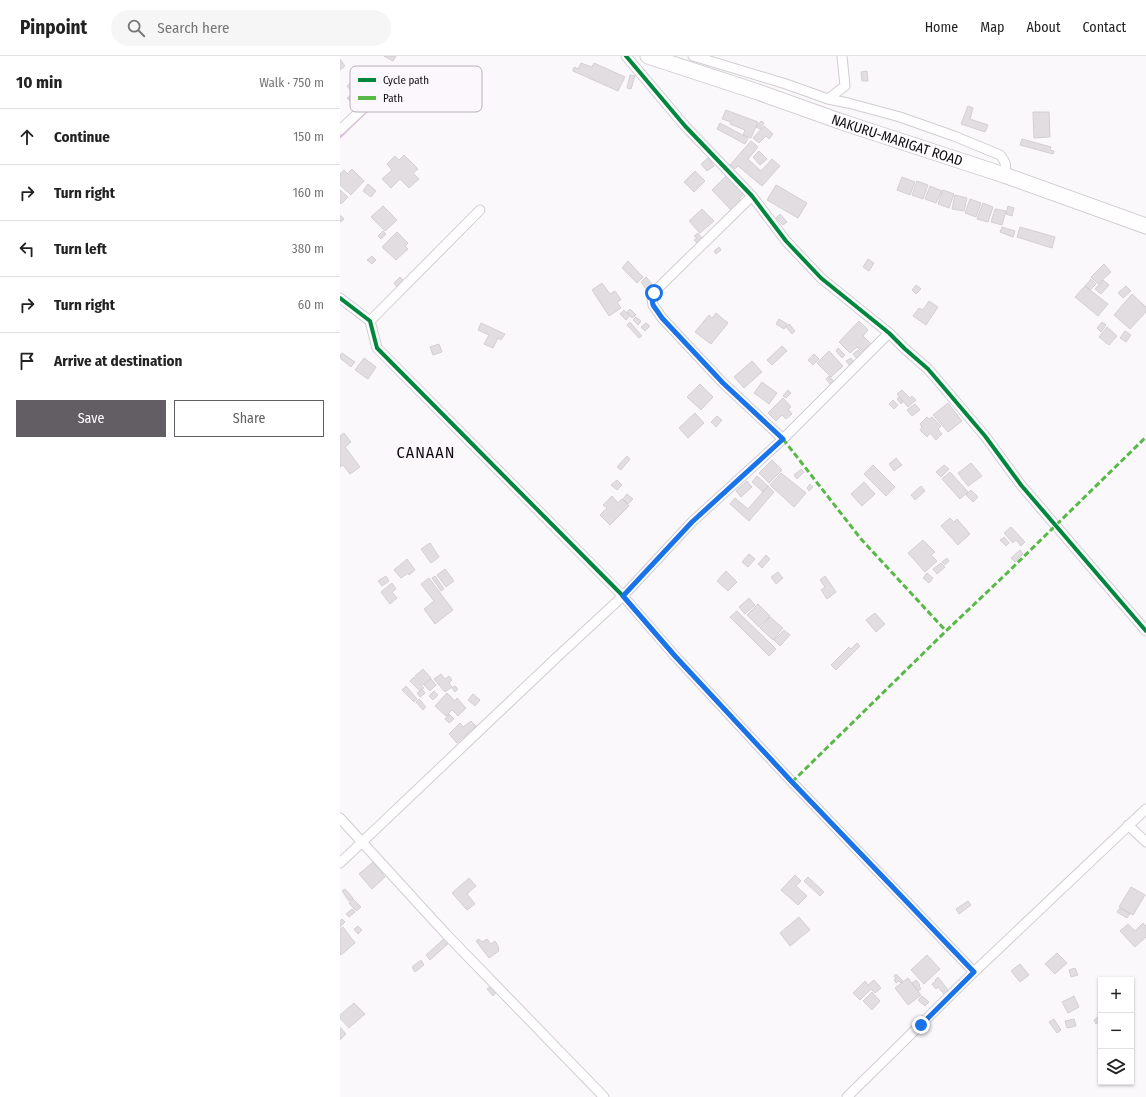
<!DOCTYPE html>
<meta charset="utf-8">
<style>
body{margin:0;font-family:"Fira Sans Condensed",sans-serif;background:#f6f6f6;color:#222}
.controls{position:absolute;right:12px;bottom:12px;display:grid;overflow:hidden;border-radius:0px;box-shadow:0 1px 3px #0004}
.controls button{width:36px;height:36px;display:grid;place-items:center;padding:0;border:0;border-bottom:1px solid #e0e0e0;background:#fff;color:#222;font:20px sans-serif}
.stop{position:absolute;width:12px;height:12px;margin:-9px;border:3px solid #1a73e8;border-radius:50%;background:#fff}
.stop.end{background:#1a73e8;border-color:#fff;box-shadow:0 1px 4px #0008}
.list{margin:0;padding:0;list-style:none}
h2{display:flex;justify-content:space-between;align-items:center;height:52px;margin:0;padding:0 16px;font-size:17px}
h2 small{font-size:13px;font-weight:400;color:#767676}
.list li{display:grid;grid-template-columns:26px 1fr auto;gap:12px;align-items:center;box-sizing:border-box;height:56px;padding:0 16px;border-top:1px solid #e0e0e0}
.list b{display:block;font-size:15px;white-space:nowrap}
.list em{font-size:13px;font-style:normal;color:#767676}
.actions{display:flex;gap:8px;padding:12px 16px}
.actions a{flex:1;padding:9px 0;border:1px solid #625e63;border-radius:0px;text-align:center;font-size:14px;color:#625e63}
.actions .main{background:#625e63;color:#fff}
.icon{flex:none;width:22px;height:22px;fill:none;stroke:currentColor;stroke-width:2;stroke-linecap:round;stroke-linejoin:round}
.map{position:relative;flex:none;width:806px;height:1041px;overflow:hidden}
header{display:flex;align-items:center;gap:24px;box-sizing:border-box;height:56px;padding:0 20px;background:#fff;border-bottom:1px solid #e0e0e0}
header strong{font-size:19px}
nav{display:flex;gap:22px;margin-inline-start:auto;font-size:14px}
.search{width:280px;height:36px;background:#f6f6f6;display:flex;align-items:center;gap:10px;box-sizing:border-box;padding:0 14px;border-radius:22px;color:#767676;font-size:15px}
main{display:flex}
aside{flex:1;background:#fff}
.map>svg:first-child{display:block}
</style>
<header>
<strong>Pinpoint</strong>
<div class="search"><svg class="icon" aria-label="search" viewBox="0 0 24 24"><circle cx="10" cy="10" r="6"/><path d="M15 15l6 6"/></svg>Search here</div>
<nav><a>Home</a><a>Map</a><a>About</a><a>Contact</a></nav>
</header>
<main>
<aside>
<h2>10 min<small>Walk · 750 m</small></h2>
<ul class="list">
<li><svg class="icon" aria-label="ahead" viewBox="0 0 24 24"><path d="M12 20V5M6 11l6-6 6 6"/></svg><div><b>Continue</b></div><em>150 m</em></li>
<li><svg class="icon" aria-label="right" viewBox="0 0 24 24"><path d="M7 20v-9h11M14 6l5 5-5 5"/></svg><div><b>Turn right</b></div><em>160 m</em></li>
<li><svg class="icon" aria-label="left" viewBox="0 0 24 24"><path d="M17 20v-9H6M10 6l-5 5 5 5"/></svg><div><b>Turn left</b></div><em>380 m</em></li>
<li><svg class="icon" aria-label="right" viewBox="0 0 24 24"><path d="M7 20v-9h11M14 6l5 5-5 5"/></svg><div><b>Turn right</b></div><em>60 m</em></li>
<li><svg class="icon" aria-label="arrive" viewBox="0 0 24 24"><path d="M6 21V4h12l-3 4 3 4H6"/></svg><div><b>Arrive at destination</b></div></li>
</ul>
<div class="actions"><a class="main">Save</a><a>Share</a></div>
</aside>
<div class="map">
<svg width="806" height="1041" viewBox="0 0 806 1041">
<rect width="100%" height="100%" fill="#fbf8fc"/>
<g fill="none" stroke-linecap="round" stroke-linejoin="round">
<path stroke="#e0b9e5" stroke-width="2.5" d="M0 81 33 49 50 35"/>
</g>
<path fill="#e1dde1" stroke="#d3d0d4" d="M44 0H56L53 5Z
M0 3 5 10 0 14Z
M241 7 252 11 254 7 285 21 278 35 233 15 234 11 238 13Z
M527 15 528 25H522L521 16Z
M290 19 295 20 291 33 287 32Z
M24 22 35 34 16 51 7 42 13 37 7 30 11 26 15 30Z
M628 50 633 52 630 63 648 69 645 76 621 68Z
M386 54 418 66 411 82 403 79 405 74 390 68 391 66 382 63Z
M693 56H709L710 81 694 82Z
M421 65 424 67 420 73 416 71Z
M380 67 408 82 405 88 377 73Z
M424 70 433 78 429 83 426 80 419 87 413 82Z
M682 83 711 91 710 94 714 95 713 98 680 89Z
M411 85 418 91 408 103 421 115 432 103 440 110 422 130 398 110 395 113 390 109Z
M419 95 427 103 420 109 413 101Z
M64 99 78 113 73 117 79 123 69 132 60 123 51 132 42 123 52 114 47 108 55 100 59 104Z
M368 102 374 110 367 115 361 108Z
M12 113 24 125 11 139 0 129V118L4 114 7 118Z
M355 115 365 125 354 136 344 126Z
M386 120 404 138 399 143 400 145 391 154 372 134Z
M562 121 575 126 570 139 557 134Z
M577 125 588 129 583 143 572 139Z
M28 128 36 135 31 141 23 135Z
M436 129 467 147 458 162 427 144Z
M590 130 602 135 596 147 585 143Z
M0 134 8 141 1 148 0 147Z
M603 134 614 138 609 152 598 148Z
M615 139 627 142 624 155 612 153Z
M630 143 641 147 636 161 625 157Z
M643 147 653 151 648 166 637 163Z
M43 150 57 164 45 175 31 161Z
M668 150 674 152 672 160 666 158Z
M362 153 374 165 360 177 349 165Z
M655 153 666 155 662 169 651 166Z
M440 158 447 166 443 169 436 162Z
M0 159 4 163 1 166 0 165Z
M662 171 675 175 673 181 660 176Z
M680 171 715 181 712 192 677 181Z
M43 175 46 178 41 183 38 180Z
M57 176 68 187 65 190 68 193 56 204 42 191Z
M358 177 362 182 357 187 354 184 357 182 354 180Z
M379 191 381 194 376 198 374 195Z
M32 200 36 204 32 208 27 204Z
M528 203 534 207 529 215 523 211Z
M288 205 303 221 297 227 282 212Z
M764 208 771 216 758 228 751 221Z
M60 221 64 225 57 231 54 227Z
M306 221 312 228 306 233 301 226Z
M751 223 756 228 750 234 745 230Z
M763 224 769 229 761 238 755 233Z
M262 227 270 238 275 235 281 244 277 246 281 252 269 260 252 234Z
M576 229 581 233 576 238 572 234Z
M745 230 768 248 758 260 735 241Z
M786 230 791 235 783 242 778 237Z
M792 238 806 251V256L790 273 774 259Z
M589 245 598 251 586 269 573 260 579 252 583 254Z
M290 253 296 259 292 262 287 256Z
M284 254 290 260 286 264 280 258Z
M376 257 388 267 371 288 355 276 369 259 372 262Z
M296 261 301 265 298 269 293 264Z
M439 263 447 268 444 273 436 268Z
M519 265 528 274 523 280 531 288 523 297 517 291 510 297 499 286Z
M290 266 302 280 299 282 287 269Z
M762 266 766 269 761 276 757 272Z
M141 267 165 278 161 284 158 282 153 292 144 288 149 279 138 274Z
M306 267 310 270 305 275 301 271Z
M449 268 455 275 452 278 446 271Z
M767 271 777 280 769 289 759 281Z
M785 275 791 279 786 286 780 282Z
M99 288 102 296 93 299 90 291Z
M442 290 447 295 432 309 427 304Z
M498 292 505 299 502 302 496 295Z
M518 294 523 299 518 304 513 298Z
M489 295 503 310 491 321 477 307Z
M2 297 15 306 11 311 0 302V299Z
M474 298 479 303 473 309 468 304Z
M24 302 36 311 28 323 15 314Z
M511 302 513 305 509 309 506 305Z
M412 305 422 316 404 332 394 321Z
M489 320 495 327 492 330 486 323Z
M422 326 437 337 429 348 414 337Z
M360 328 373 341 361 354 347 341Z
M448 334 451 337 446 342 443 340Z
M562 334 570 342 572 340 576 344 568 351 557 338Z
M559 341 563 346 561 348 557 343Z
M443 342 451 351 448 353 452 358 446 363 442 359 436 365 428 357Z
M553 344 558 349 554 353 549 348Z
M608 347 622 365 608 376 593 359Z
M575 348 580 354 572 360 567 354Z
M355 357 364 367 348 382 339 372Z
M377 360 382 364 376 371 371 366Z
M587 361 589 363 592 361 601 370 598 373 602 378 596 384 590 377 587 381 580 374 582 371 580 368Z
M4 377 11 386 5 391 20 411 10 418 3 409 0 411V380Z
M287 400 290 403 281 414 277 411Z
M556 402 562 409 554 415 549 408Z
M432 404 442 414 429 427 419 417Z
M631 407 642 420 628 430 618 417Z
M533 409 555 431 546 440 524 418Z
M604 409 609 413 601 421 596 416Z
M461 413 464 416 457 423 454 419Z
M610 416 628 436 620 443 602 423Z
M441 417 466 437 454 451 430 429Z
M417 420 428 430 423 436 412 426Z
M277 424 282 429 277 434 271 429Z
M407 425 412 431 401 441 396 435Z
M524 426 535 438 522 450 511 438Z
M470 428 473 431 469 435 467 432Z
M428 430 434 436 409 465 390 448 395 442 408 453Z
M581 430 585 435 575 444 571 439Z
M631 434 638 441 633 446 626 439Z
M287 438 293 443 288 448 283 443Z
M272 440 278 447 282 443 289 450 270 469 260 459 267 452 263 449Z
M610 462 614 466 617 463 630 478 618 489 601 470Z
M671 471 685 486 681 490 676 484 673 487 664 477Z
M664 481 669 487 666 490 660 484Z
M583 484 595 496 591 499 597 505 585 516 568 497Z
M90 487 99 501 91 507 81 493Z
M680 494 683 498 675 506 671 502Z
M409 498 415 503 408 511 402 506Z
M426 499 430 503 422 512 418 508Z
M607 502 609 505 605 509 602 506Z
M67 503 75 514 69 519 68 517 61 522 54 514Z
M601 507 605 511 597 518 593 513Z
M105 513 114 525 106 531 97 519Z
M386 515 397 526 388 535 377 525Z
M438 516 443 522 436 528 431 521Z
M587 517 593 522 589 527 583 522Z
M46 520 49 525 42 530 38 525Z
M95 520 104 533 101 535 92 522Z
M485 520 496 536 487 543 481 534 485 531 480 524Z
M89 522 113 554 95 568 84 553 94 545 81 528Z
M52 527 56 533 52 536 57 542 50 548 41 536Z
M409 542 415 549 405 558 399 551Z
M418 548 430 560 419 571 407 559Z
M397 555 436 593 429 600 390 561Z
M535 557 545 568 536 576 526 564Z
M430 561 443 572 433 584 420 572Z
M444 574 450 579 440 590 434 584Z
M517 587 520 590 496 614 491 609 509 591 511 593Z
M83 613 91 622 83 629 75 620Z
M101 618 105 623 109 620 112 624 109 627 112 631 105 636 94 623Z
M74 621 84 632 80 635 70 625Z
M91 623 96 629 90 635 84 629Z
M66 630 77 643 74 646 62 634Z
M115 630 118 633 115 636 112 632Z
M82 633 85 637 80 641 77 637Z
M94 635 98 639 93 644 89 640Z
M107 637 115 645 117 642 126 652 118 660 112 654 106 660 95 650Z
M133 638 140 644 135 650 128 644Z
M79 643 86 651 83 654 76 646Z
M109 658 114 663 109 667 105 663Z
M131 665 136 670 117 687 109 678 120 667 123 671Z
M33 806 45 821 32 833 19 818Z
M455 819 461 825 456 830 467 840 458 849 441 834Z
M468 821 484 836 480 840 464 825Z
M129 822 136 830 127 838 135 848 127 854 112 837Z
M791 831 805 839 793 859 779 851Z
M5 833 13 842 9 845 2 835Z
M13 843 21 851 16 855 9 847Z
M628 845 631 849 619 858 616 853Z
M780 852 790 858 787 862 777 856Z
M12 853 15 856 9 861 6 858Z
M459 861 470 874 450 890 440 877Z
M2 863 5 866 0 871V865Z
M803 867 806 870V881L795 891 780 875 788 868 795 875Z
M18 870 22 874 18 878 14 873Z
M3 871 15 887 1 899 0 897V873Z
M107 880 111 885 90 904 86 899Z
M139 883 142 886 147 883 151 888 155 885 158 890 159 895 149 902 136 885Z
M717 897 727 907 715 918 705 908Z
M587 899 600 913 584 928 571 914Z
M81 904 84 909 75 916 72 911Z
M680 908 689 919 680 926 671 915Z
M735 912 738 919 731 921 729 914Z
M556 918 563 925 561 927 559 925 556 927 554 924 556 923 554 920Z
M598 921 608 934 604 938 598 931 596 933 592 928 596 925 595 924Z
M568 922 581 939 568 949 555 932Z
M534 924 541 932 535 937 531 933 520 944 513 937 525 925 528 929Z
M576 924 580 929 579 930 581 933 578 935 572 927Z
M152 929 157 935 153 940 147 933Z
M532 936 540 945 532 954 523 945Z
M582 940 589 946 585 950 578 944Z
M734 940 739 951 728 957 722 946Z
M14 947 25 958 9 972 0 962V959Z
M759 960 761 964 756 968 754 964Z
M714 963 721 974 717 977 709 966Z
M734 963 736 970 727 972 725 965Z
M0 971 6 978 0 984Z"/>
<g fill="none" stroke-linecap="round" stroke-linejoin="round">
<g stroke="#d1cdd1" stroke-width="11">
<path id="street" d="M286 0 345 70 412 140 446 185 481 222 549 277 565 293 588 313 645 380 681 429 806 575
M353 0 446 28 488 43 508 47 560 61 614 80 660 99C666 106 667 110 664 119
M488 43 505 30 502 0
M0 74 33 43 53 26
M412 140 313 237 312 243 313 249 322 262 383 327 443 383
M0 242 30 265 37 292 283 540 335 600 452 726 634 916
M30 265 140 154
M0 762 106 878 264 1041
M788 769 806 786
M0 807 216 602 283 540 352 466 443 383 549 277
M507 1041 634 916 806 753"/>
</g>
<g stroke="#d1cdd1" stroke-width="17">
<g id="primary">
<path id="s1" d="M308 0 418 36 502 66 664 119 806 170"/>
</g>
</g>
<use href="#street" stroke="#fefeff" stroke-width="9"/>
<use href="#primary" stroke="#fefeff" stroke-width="15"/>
<path stroke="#58b947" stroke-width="3" stroke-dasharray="6 3" stroke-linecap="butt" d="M443 383 521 483 606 575
M452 726 606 575 665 519 806 381"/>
<g stroke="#fcf7fd" stroke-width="6">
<path id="cycleway" d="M286 0 345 70 412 140 446 185 481 222 549 277 565 293 588 313 645 380 681 429 806 575
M0 242 30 265 37 292 283 540 335 600 452 726 634 916"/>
</g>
<use href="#cycleway" stroke="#00873e" stroke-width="4"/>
</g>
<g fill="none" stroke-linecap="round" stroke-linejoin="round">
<path stroke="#1a73e8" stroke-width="5" d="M314 237 312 243 313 249 322 262 383 327 443 383 352 466 283 540 335 600 452 726 634 916 581 969"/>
</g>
<g text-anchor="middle" stroke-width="3.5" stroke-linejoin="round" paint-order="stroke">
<g font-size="14" fill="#100b10" stroke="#fcf7fd">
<text dy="5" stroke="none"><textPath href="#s1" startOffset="263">NAKURU-MARIGAT ROAD</textPath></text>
</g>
<g font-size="16" letter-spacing="1" fill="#100b10" stroke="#fcf7fd">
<text x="86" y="402">CANAAN</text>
</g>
</g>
<rect x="10" y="10" width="132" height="46" rx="6" fill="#fcf7fd" stroke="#b5b0b6" stroke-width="1"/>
<rect x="18" y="22" width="18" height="4" fill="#00873e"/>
<rect x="18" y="40" width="18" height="4" fill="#58b947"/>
<g font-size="11" fill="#100b10">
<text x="43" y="28">Cycle path</text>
<text x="43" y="46">Path</text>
</g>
</svg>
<div class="controls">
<button>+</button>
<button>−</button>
<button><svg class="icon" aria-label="layers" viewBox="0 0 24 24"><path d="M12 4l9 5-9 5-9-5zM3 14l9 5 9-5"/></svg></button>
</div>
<div class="stop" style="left:314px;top:237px"></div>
<div class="stop end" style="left:581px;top:969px"></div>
</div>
</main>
